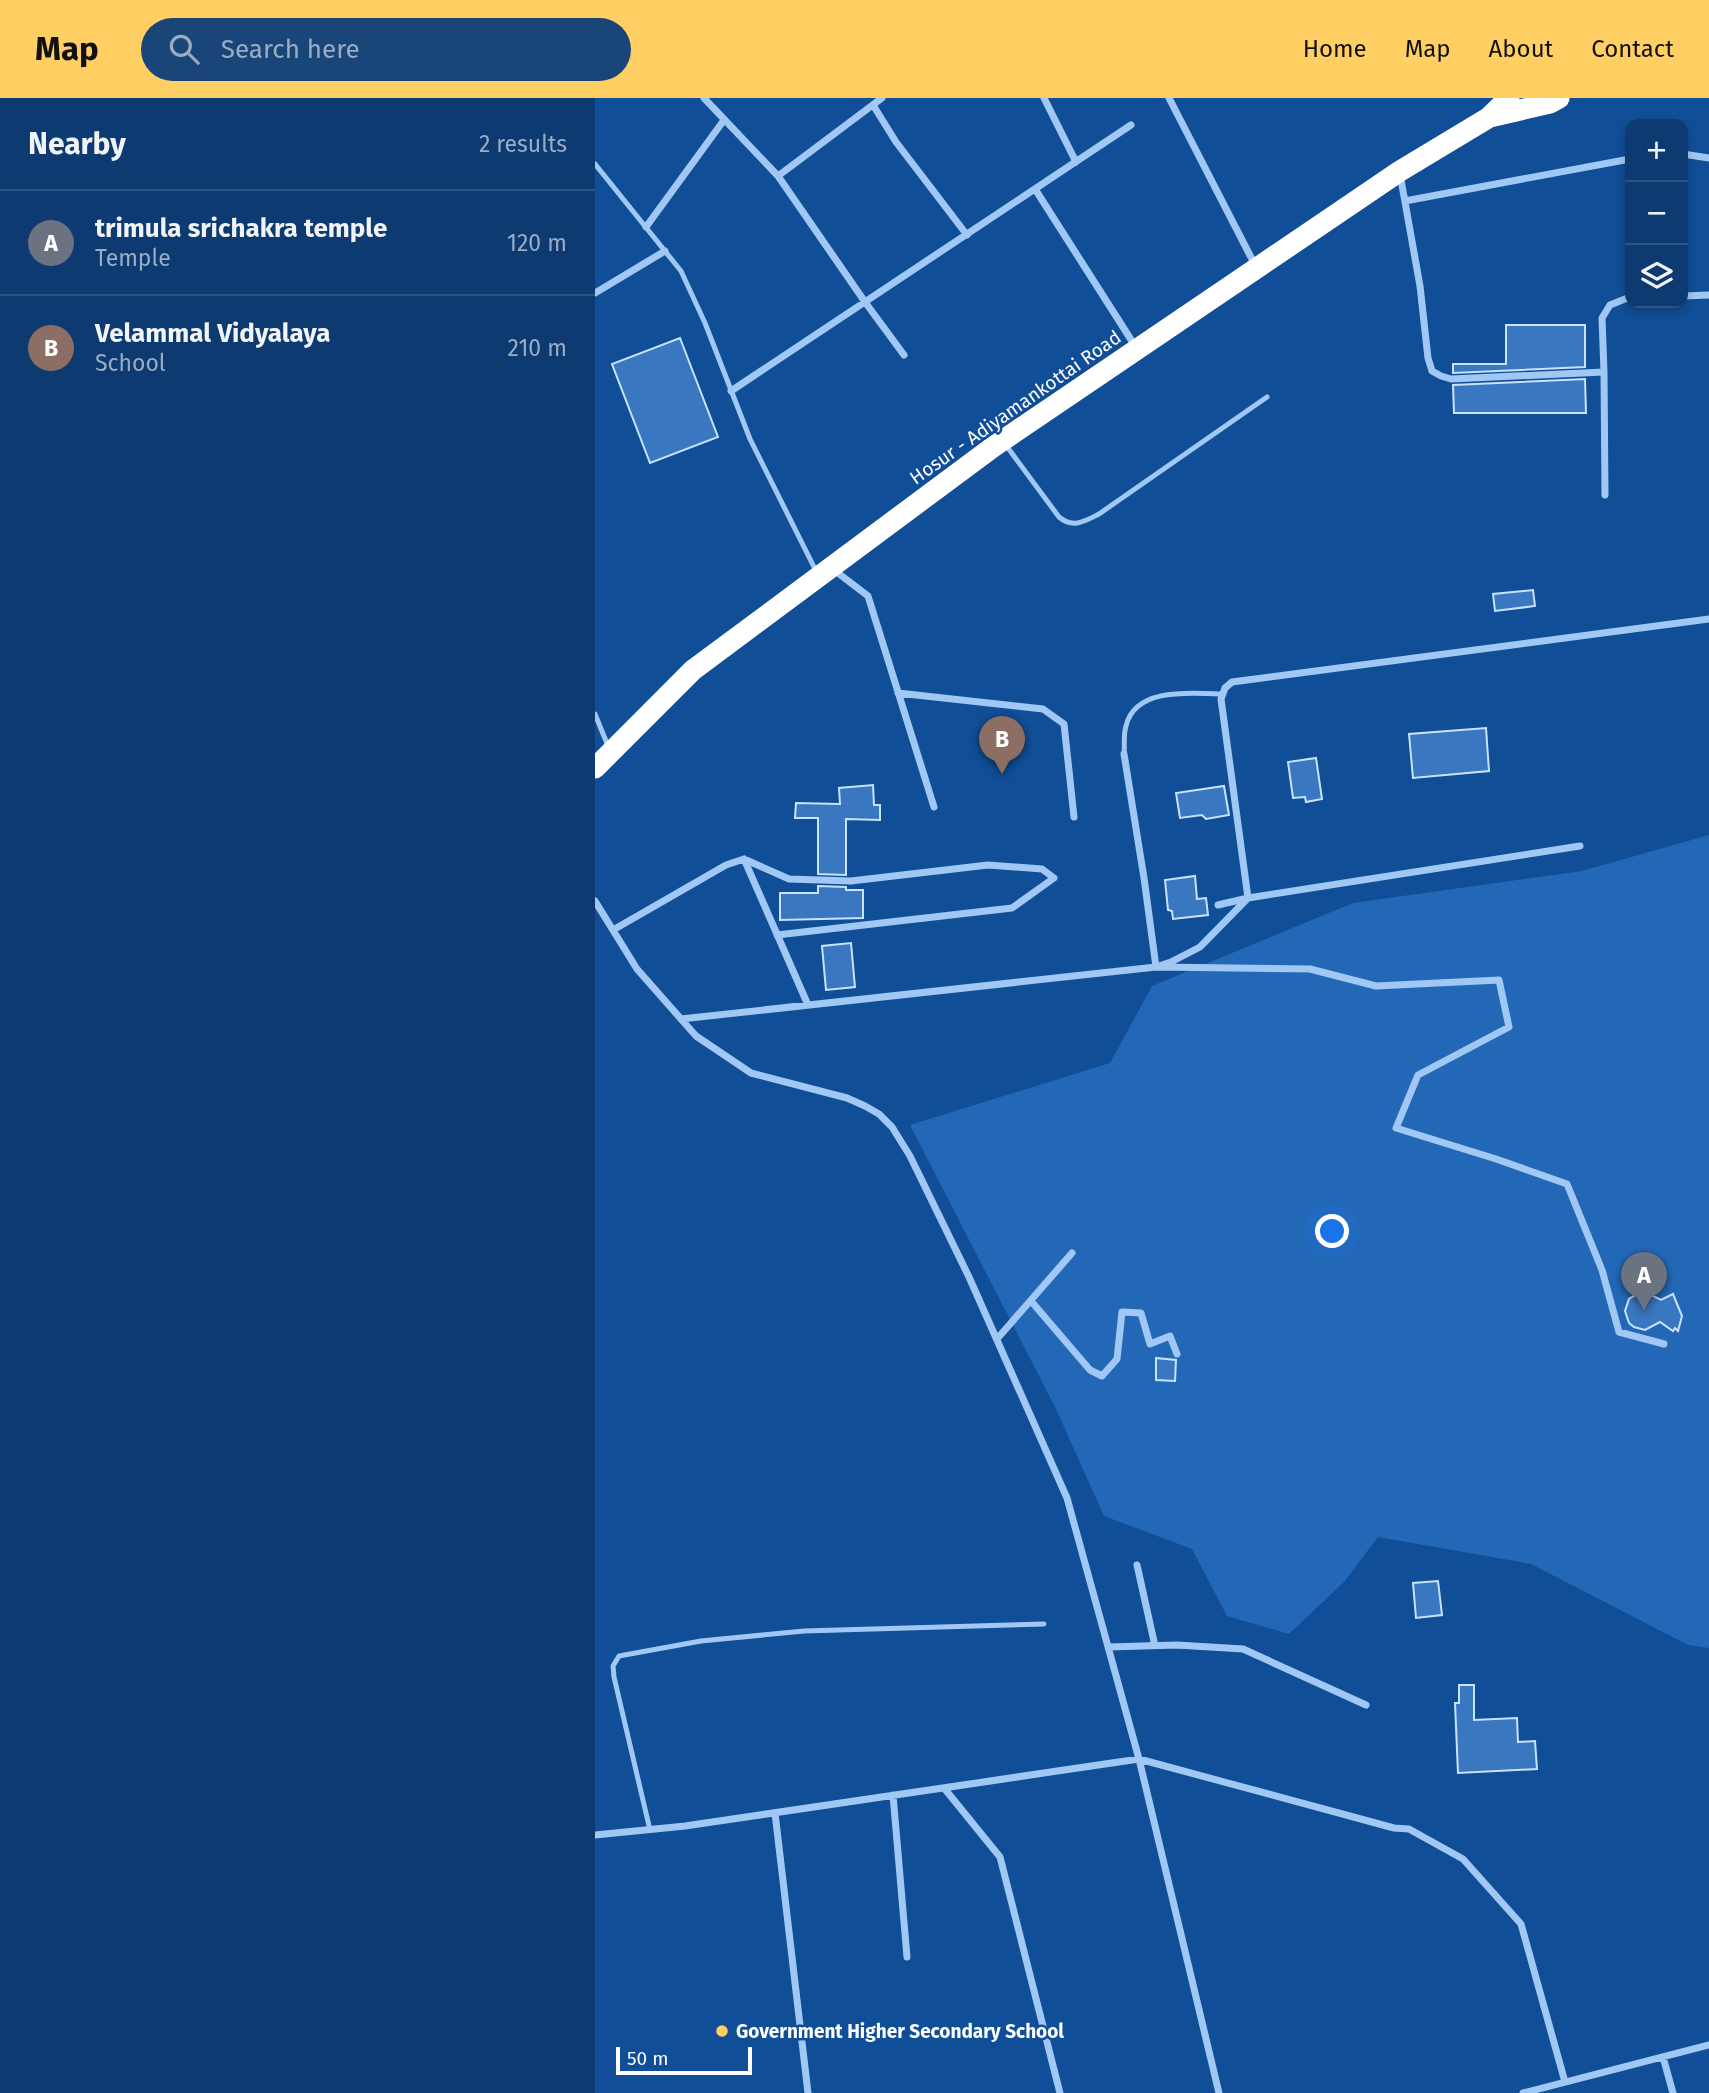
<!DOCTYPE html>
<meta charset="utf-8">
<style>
body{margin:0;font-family:"Fira Sans",sans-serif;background:#1a4579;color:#f1f3f6}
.controls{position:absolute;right:21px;top:21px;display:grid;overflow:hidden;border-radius:14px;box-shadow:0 4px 10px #0003}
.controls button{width:63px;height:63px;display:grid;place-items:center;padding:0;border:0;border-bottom:2px solid #2c5484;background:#0c3a71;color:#f1f3f6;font:35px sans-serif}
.scale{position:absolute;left:21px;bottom:18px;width:136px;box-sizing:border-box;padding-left:7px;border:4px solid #fff;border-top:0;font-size:19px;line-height:24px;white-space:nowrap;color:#fff;-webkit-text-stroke:5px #104e97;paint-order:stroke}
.you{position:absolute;left:738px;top:1134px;width:24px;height:24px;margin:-18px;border:5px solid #fff;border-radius:50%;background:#1a73e8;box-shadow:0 0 0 10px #1a73e833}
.badge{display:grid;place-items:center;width:46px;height:46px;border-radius:50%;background:#ffcf64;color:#fff;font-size:23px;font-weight:700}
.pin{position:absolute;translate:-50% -58px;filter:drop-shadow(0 2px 4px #0008)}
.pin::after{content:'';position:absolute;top:37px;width:24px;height:21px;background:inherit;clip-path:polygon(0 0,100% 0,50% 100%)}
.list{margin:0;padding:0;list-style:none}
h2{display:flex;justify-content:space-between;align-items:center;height:91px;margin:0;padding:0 28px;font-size:30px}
h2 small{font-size:23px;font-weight:400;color:#9aadc3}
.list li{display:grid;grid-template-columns:46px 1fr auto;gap:21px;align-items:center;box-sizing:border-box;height:105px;padding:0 28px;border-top:2px solid #2c5484}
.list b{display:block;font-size:26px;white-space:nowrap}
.list p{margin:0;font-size:23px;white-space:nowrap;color:#9aadc3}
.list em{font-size:23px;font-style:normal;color:#9aadc3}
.icon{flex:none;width:38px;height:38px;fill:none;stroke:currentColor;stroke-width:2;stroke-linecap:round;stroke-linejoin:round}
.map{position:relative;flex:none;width:1114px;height:1995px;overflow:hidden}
header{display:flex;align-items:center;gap:42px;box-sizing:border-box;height:98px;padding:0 35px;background:#ffcf64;color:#111}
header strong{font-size:33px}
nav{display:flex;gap:38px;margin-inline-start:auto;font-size:24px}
.search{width:490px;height:63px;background:#1a4579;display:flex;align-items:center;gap:18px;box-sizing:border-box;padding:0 24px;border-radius:38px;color:#9aadc3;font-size:26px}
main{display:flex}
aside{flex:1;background:#0c3a71}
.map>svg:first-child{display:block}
</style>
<header>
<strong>Map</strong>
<div class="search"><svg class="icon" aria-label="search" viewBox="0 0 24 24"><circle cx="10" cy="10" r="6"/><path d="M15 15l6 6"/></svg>Search here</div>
<nav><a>Home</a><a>Map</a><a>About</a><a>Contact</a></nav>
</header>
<main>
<aside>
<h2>Nearby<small>2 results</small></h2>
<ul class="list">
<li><span class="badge" style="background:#6b7280">A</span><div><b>trimula srichakra temple</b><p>Temple</p></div><em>120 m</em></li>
<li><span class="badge" style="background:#8d6e63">B</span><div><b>Velammal Vidyalaya</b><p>School</p></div><em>210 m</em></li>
</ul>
</aside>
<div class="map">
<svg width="1114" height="1995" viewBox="0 0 1114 1995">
<rect width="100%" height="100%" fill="#104e97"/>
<path fill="#2368b7" d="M1114 737V1550L1093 1547 936 1466 783 1439 749 1484 694 1536 632 1518 597 1451 509 1418 461 1311 315 1027 515 965 557 888 758 805 987 773Z"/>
<path fill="#3977c0" stroke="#c9e2fe" stroke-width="2" d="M911 227H990V269L858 275V266H911Z
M85 240 123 339 55 365 17 266Z
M990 281 991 315H859L858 287Z
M938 492 940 508 900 513 898 496Z
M891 630 894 673 818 680 814 636Z
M721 660 727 701 711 704 710 699 698 700 693 664Z
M278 687 279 707H285V722L251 721V777L223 776V720H200L201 705 245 706 244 690Z
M629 688 634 717 611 721 607 717 585 720 581 695Z
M600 778 602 801 611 800 613 817 578 821 577 813 573 812 570 782Z
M223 788 251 789V792H268V820L185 822V795H223Z
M256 845 260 889 231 892 227 848Z
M1050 1194 1066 1202 1078 1196 1087 1218 1083 1233 1080 1230 1078 1233 1065 1224 1050 1232 1039 1229 1034 1225 1030 1213 1034 1201 1044 1195Z
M561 1260 581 1262 580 1283 561 1282Z
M843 1483 847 1517 821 1520 818 1485Z
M864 1587H879V1622L922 1620 923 1644 940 1643 942 1671 863 1675 860 1605H864Z"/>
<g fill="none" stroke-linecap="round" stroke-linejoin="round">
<path stroke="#a1c8f4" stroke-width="5" d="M0 66 86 173 110 225 155 341 222 475
M410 346 464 419C478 431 490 423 504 416L672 299
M0 616 13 648
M529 656C530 647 528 637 531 628 540 589 596 595 627 596
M55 1732 19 1579 18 1568 24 1558 106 1543 209 1533 449 1526"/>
<path stroke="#a1c8f4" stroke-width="7" d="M109 0 183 78 270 204 309 257
M449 0 481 64
M574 0 661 169
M278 7 301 44 372 137
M1088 56 1114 60
M805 76 825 188 833 260 837 273 846 278 856 281 1009 274 1007 220 1015 207 1035 199
M183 78 287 0
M440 91 542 251
M810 103 1035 61
M51 129 129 22
M0 195 70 153
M1088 198 1114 197
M1009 274 1010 397
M136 293 536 27
M239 472 273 498 339 709
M303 595 448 611 469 626 479 719
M529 656 549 780 561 869 715 871 781 888 904 882 914 929 823 977 801 1030 901 1061 972 1086 1007 1172 1024 1234 1069 1246
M149 761 213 907
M0 803 42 871 101 938 156 975 252 1000 270 1008 284 1016 297 1029 315 1058 374 1179 472 1400 544 1661 624 1995
M623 807 653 800 985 748
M18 832 131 767 149 761 194 781 256 783 393 767 447 771 459 780 417 810 182 837
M86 921 561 869 576 864 605 849 653 800 626 601 630 590 637 584 1114 521
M436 1203 495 1272 507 1278 522 1261 527 1214 546 1215 555 1246 575 1238 582 1256
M402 1241 477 1155
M542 1467 560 1548
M513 1549 582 1547 648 1551 771 1607
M349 1690 405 1759 465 1995
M298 1697 312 1859
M180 1715 213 1995
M0 1737 90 1728 544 1661 799 1730 814 1731 868 1761 926 1826 970 1984
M1068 1959 1078 1995
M928 1995 1114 1947"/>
<path stroke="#fff" stroke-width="21" d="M895 19 955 5 964 0
M0 670 98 572 398 349 805 73 893 20 914 0"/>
</g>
<circle fill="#ffcf64" stroke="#104e97" stroke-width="2.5" cx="127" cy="1933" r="7"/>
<g text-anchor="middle" stroke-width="5" stroke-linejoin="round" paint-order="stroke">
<g font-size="19" fill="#fff" stroke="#104e97">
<text transform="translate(420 309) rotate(-35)" y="7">Hosur - Adiyamankottai Road</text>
</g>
<g font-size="19" font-weight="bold" fill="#fff" stroke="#104e97" text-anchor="start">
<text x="141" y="1940">Government Higher Secondary School</text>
</g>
</g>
</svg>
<div class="controls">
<button>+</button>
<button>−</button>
<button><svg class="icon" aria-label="layers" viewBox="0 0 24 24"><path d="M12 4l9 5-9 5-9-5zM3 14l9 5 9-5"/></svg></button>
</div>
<div class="scale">50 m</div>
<div class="you"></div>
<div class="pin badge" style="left:1049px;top:1212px;background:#6b7280">A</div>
<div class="pin badge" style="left:407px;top:676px;background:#8d6e63">B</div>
</div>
</main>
